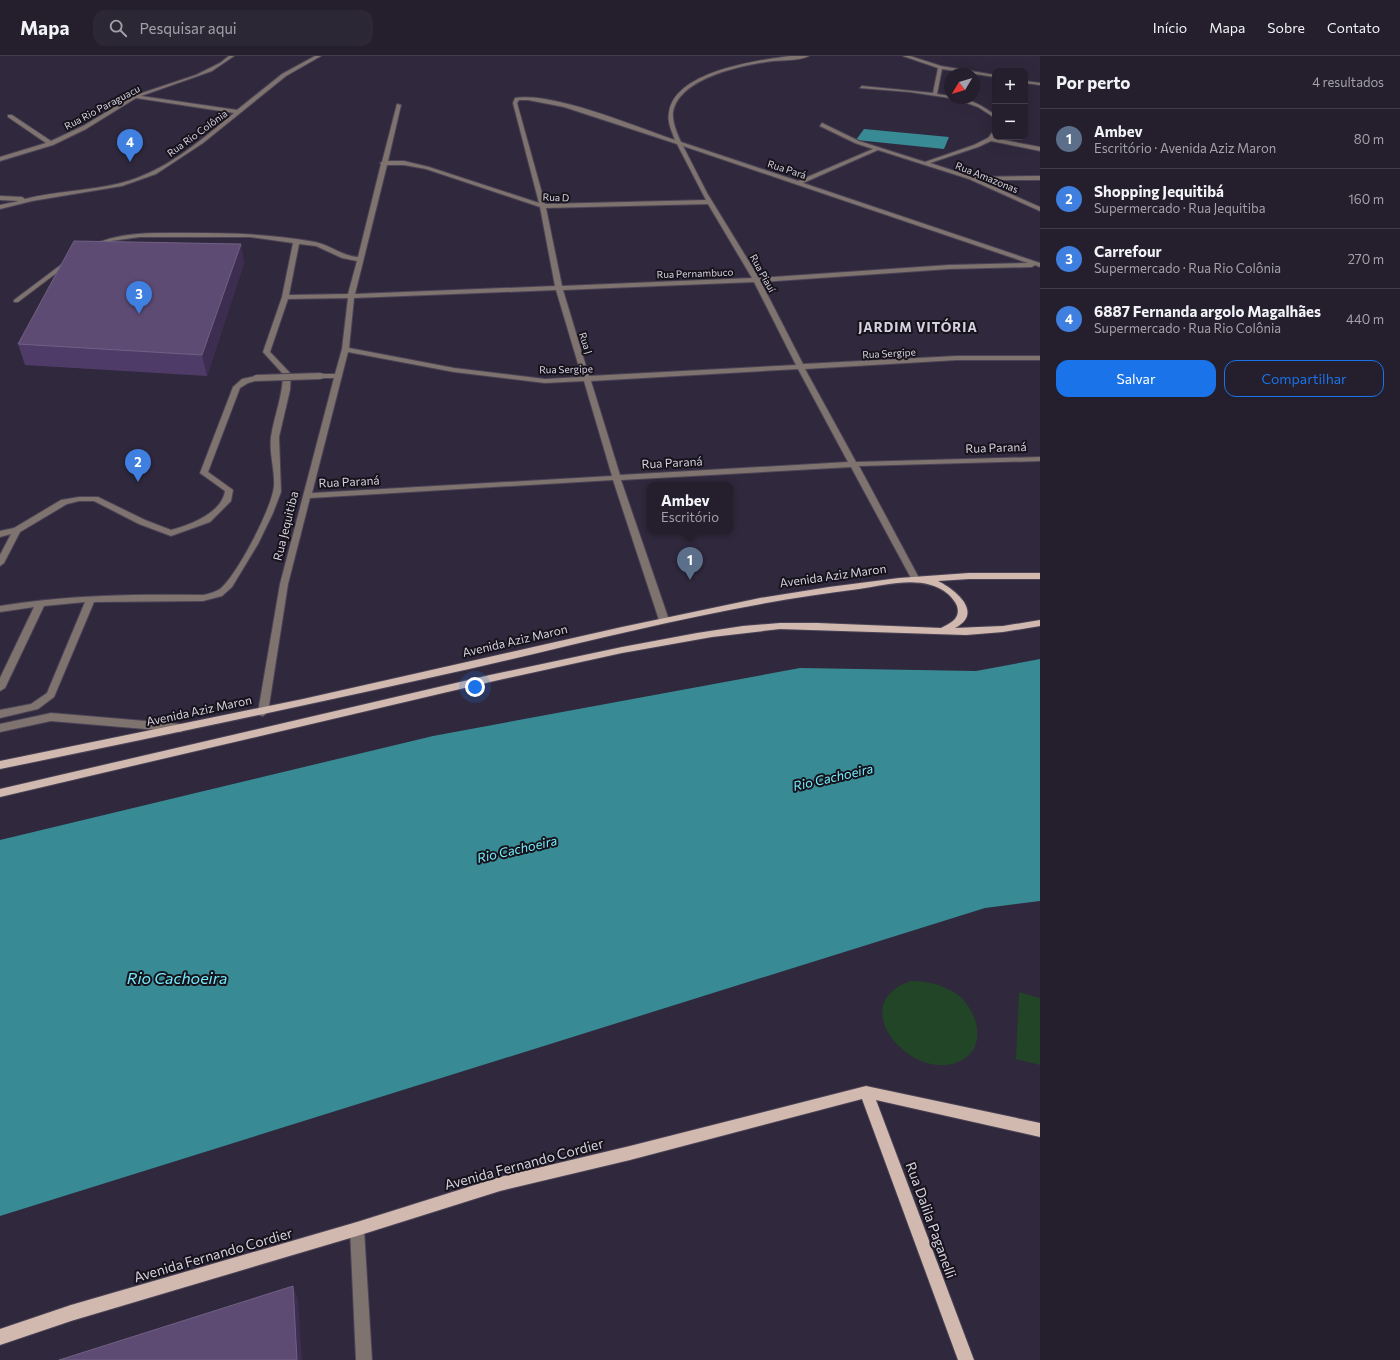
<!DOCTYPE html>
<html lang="pt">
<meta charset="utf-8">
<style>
body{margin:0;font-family:Commissioner,sans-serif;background:#2c2735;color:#f1f3f6}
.controls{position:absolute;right:12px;top:12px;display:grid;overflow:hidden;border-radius:8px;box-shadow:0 4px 16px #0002}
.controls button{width:36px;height:36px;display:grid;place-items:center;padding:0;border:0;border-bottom:1px solid #413c49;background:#241e2d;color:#f1f3f6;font:20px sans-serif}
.compass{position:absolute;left:944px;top:12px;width:36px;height:36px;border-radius:50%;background:#241e2d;box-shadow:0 4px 16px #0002;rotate:232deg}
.you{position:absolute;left:475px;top:631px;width:14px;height:14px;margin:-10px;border:3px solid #fff;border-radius:50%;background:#1a73e8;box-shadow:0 0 0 6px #1a73e833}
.badge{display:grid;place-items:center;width:26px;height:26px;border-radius:50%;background:#1a73e8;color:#fff;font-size:13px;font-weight:700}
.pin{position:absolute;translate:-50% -33px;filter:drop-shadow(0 1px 2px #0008)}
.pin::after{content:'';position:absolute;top:21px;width:14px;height:12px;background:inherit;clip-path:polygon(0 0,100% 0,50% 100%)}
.popup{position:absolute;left:647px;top:426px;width:86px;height:52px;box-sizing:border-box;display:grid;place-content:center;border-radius:8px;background:#241e2d;filter:drop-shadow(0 1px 3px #0005);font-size:13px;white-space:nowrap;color:#a3a2aa}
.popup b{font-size:15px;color:#f1f3f6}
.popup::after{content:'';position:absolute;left:50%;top:100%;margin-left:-8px;border:8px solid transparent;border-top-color:#241e2d}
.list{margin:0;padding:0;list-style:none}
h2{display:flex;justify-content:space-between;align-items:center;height:52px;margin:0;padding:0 16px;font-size:17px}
h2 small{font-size:13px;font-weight:400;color:#a3a2aa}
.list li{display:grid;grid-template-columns:26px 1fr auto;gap:12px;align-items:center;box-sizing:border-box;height:60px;padding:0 16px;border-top:1px solid #413c49}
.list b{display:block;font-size:15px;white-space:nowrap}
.list p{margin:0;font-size:13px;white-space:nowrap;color:#a3a2aa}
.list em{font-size:13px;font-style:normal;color:#a3a2aa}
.actions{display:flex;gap:8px;padding:12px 16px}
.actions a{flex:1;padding:9px 0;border:1px solid #1a73e8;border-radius:12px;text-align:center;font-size:14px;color:#1a73e8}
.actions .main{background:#1a73e8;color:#fff}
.icon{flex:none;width:22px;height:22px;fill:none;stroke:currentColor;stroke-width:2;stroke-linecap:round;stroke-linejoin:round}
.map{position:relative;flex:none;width:1040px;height:1304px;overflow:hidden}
header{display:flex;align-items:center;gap:24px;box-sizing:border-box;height:56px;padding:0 20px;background:#241e2d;border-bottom:1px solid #413c49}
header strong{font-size:19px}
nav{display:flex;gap:22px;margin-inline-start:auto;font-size:14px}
.search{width:280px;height:36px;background:#2c2735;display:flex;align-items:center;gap:10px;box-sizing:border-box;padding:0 14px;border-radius:12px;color:#a3a2aa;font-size:15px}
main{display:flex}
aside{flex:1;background:#241e2d}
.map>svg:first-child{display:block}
</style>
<header>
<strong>Mapa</strong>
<div class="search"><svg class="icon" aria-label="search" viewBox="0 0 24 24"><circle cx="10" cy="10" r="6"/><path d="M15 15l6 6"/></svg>Pesquisar aqui</div>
<nav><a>Início</a><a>Mapa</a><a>Sobre</a><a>Contato</a></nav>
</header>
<main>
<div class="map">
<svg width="1040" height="1304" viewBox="0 0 1040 1304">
<rect width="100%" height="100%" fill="#30283c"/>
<path fill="#224527" d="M911 925C927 925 941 928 955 937 978 952 990 993 958 1006 911 1026 843 948 911 925Z
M1019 936 1040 942V1009L1016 1003Z"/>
<path fill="#388a94" d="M864 73 949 81 944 93 856 84Z
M1040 603V845L985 852 0 1160V784L433 680 800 612 976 615Z"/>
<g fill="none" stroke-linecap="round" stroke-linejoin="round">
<g stroke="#4b4356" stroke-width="2">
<path id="minor" d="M229 0H234L212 15 141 40 237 54 282 18 315 0H321L286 20 203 87 156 118 122 130 32 145 0 153V149L19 145 0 144V140L22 141 25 143C56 135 89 135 121 127 165 116 200 85 234 57L136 42 86 73 53 89 0 105V101L46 87 8 61V59H12L51 85 83 70 133 40 196 19 220 7Z
M791 0H809C800 5 784 4 773 5 744 9 680 21 673 56 672 66 677 77 681 86L798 125 873 93 855 87 820 70 822 67 859 85 925 106 974 89 988 82 995 73 993 82 1040 91V95L991 85 978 91 930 107 973 121 1040 120V124H979L1040 151V155L969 123 878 94 803 127 1040 207V211L1035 209 1032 211 949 213 761 226 803 308 957 300H1040V304H957L805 313 856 406 1040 401V405L859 410 919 522 918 524H912L911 522 851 411 621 424 669 564 664 567 659 564 613 424 310 442 288 528 268 656 263 660 259 659 258 656 280 528 334 322H321L317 320 321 318H335L342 293 348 242 288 243 270 296 291 318 290 334 279 381 281 436 273 457 258 488 232 531 222 540 203 545 94 546 54 641 38 653 0 662V654L31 648 47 637 85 546 44 550 5 632 0 635V622L34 551 0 556V550C67 539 134 538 203 539 209 538 215 536 220 533 237 519 272 452 274 430 275 414 269 398 271 381 274 360 283 340 283 318L263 296 282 241 293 187 250 181H140L111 185 94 192 91 190 92 189C123 175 154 177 188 177 230 177 273 178 315 186 330 189 342 200 358 201L381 108 380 107 382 106 397 48 401 49 388 105H404L429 111 539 147 513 47 515 42C554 36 636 71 675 84 672 76 667 66 669 57 674 15 759 4 791 0ZM519 44H528L564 51 677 88 706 144 545 148 517 47ZM683 90 1028 207 949 209 759 222 707 137ZM387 109H404L426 113 540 151 555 230 355 238ZM708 148 752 222 562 230 546 152ZM299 188 316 190 342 202 357 205 348 238 289 239ZM754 226 796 309 589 320 563 234ZM556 234 582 321 545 323 454 312 349 292 354 242ZM348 296 454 316 545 327 584 325 612 420 312 437ZM798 313 848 406 620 419 591 325Z
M903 0H910L941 10 995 19V21L942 13 937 38 950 40V42H952H950L910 36 860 32 862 30 933 37 938 12Z
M1025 25 1040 27V29L1025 27Z
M953 42C969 42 982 49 995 59V62L978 51Z
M66 205 71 206 18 246H14V244Z
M256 320 260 322 259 324 248 327 240 332 208 416 233 434 231 445 210 466 171 480 139 468 94 445H79L67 448 20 476 4 507 0 510V499L11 478 0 481V475L14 472 61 444 79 441H98L145 464 171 474C190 469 222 457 225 435L200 417 233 331 242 323Z
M51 657 181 668 186 672 181 676 51 665 0 676V668Z
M357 1166 362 1168 364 1173 372 1304H356L350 1173 352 1168Z"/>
</g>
<g stroke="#4b4356" stroke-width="2">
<path id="major" d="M969 517H1040V523H969L938 525C956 534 984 557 955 572L1003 570 1040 564V570L1003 576 966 579 780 573 712 581 622 597 490 626 0 741V733L490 619 622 591 697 577 743 570 780 567H817L941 572C950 567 961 563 957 550 955 545 952 542 948 538 923 518 888 529 859 533 727 549 599 583 469 613 313 648 157 681 0 713V705L303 643 622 571 760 542 829 531 899 522Z
M866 1030 1040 1067V1081L876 1044 974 1304H958L862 1043 630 1104 500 1135 357 1180 71 1265 0 1289V1273L71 1249 357 1166 500 1121 630 1090Z"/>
</g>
<use href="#minor" fill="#7e736e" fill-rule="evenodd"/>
<use href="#major" fill="#d1b9af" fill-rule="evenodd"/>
<g stroke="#4b4356" stroke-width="8" stroke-linecap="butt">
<path id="minor-bridge" d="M256 322 321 320"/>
</g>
<use href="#minor-bridge" stroke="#7e736e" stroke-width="6"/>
</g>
<path fill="#4f3b67" d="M241 188 244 207 207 320 25 309 18 288Z"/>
<path fill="#3d2d50" d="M241 188 244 207 207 320 202 299Z
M293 1230 298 1243 302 1304H297Z"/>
<path fill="#5e4b74" stroke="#706084" d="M74 185 241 188 202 299 18 288Z
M293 1230 297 1304H59Z"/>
<g text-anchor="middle" stroke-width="4" stroke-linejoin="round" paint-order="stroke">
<g font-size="10" fill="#d6d1de" stroke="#16131c">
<text transform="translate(102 51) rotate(-28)" y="4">Rua Rio Paraguacu</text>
<text transform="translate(197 77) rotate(-36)" y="4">Rua Rio Colônia</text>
<text transform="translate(787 113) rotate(18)" y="4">Rua Pará</text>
<text transform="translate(987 121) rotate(22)" y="4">Rua Amazonas</text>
<text transform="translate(556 141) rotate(2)" y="4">Rua D</text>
<text transform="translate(695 217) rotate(-2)" y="4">Rua Pernambuco</text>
<text transform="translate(763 217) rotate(61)" y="4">Rua Piauí</text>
<text transform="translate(586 287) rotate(72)" y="4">Rua J</text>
<text transform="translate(889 297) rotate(-3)" y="4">Rua Sergipe</text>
<text transform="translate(566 313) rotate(-1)" y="4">Rua Sergipe</text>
</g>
<g font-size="12" fill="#d6d1de" stroke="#16131c">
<text transform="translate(996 392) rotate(-2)" y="4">Rua Paraná</text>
<text transform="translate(672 407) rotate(-3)" y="4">Rua Paraná</text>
<text transform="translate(349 426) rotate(-3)" y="4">Rua Paraná</text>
<text transform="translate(286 470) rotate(-76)" y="4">Rua Jequitiba</text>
<text transform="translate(833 520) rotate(-8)" y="4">Avenida Aziz Maron</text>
<text transform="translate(515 585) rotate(-13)" y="4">Avenida Aziz Maron</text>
<text transform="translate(199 655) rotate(-12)" y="4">Avenida Aziz Maron</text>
</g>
<g font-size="13" font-weight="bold" letter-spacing="1" fill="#d6d1de" stroke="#16131c">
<text x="918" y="276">JARDIM VITÓRIA</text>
</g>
<g font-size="13" font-style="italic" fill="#74ecfb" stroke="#16131c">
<text transform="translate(833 721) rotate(-13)" y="5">Rio Cachoeira</text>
<text transform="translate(517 793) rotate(-13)" y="5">Rio Cachoeira</text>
</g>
<g font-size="14" fill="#d6d1de" stroke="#16131c">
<text transform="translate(524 1108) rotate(-15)" y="5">Avenida Fernando Cordier</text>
<text transform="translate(931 1164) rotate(70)" y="5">Rua Dalila Paganelli</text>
<text transform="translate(213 1199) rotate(-16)" y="5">Avenida Fernando Cordier</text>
</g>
<g font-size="16" font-style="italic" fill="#74ecfb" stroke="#16131c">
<text x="177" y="928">Rio Cachoeira</text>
</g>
</g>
</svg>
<div class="controls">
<button>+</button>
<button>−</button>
</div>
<svg class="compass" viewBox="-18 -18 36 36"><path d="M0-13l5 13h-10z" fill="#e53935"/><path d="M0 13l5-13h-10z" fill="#a3a2aa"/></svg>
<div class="you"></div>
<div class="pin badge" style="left:690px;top:524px;background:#5c6f8a">1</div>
<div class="popup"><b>Ambev</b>Escritório</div>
<div class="pin badge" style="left:138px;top:426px;background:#3f7fe0">2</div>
<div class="pin badge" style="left:139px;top:258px;background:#3f7fe0">3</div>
<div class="pin badge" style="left:130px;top:106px;background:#3f7fe0">4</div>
</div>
<aside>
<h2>Por perto<small>4 resultados</small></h2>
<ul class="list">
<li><span class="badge" style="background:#5c6f8a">1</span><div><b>Ambev</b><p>Escritório · Avenida Aziz Maron</p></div><em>80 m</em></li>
<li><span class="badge" style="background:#3f7fe0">2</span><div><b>Shopping Jequitibá</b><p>Supermercado · Rua Jequitiba</p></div><em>160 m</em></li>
<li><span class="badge" style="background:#3f7fe0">3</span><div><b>Carrefour</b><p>Supermercado · Rua Rio Colônia</p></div><em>270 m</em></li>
<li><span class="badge" style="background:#3f7fe0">4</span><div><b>6887 Fernanda argolo Magalhães</b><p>Supermercado · Rua Rio Colônia</p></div><em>440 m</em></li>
</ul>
<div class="actions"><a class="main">Salvar</a><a>Compartilhar</a></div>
</aside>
</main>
